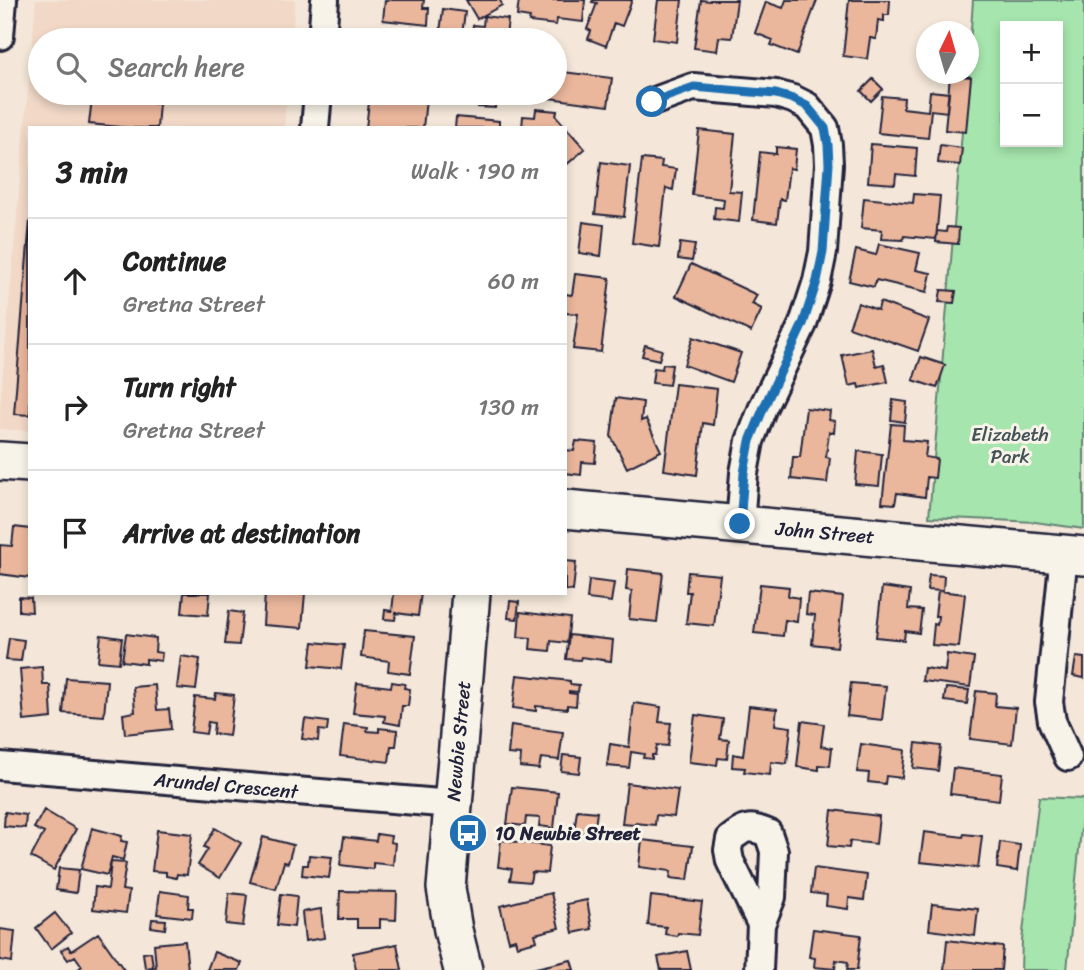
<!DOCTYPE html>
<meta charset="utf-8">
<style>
body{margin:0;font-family:Sriracha,sans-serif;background:#f6f6f6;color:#222}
.controls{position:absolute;right:21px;top:21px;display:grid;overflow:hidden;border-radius:0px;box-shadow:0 4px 10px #0003}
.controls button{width:63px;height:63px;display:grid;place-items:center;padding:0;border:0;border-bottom:2px solid #e0e0e0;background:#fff;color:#222;font:35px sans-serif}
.compass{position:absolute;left:916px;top:21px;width:63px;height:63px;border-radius:50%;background:#fff;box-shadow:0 4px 10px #0003;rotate:5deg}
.stop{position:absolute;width:21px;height:21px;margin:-16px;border:5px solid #1f6fb2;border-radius:50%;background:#fff}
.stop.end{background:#1f6fb2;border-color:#fff;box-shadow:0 2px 7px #0008}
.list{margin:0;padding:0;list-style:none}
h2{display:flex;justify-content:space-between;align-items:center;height:91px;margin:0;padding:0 28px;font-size:30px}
h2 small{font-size:23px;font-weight:400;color:#767676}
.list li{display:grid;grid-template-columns:46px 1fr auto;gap:21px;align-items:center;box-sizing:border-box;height:126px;padding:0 28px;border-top:2px solid #e0e0e0}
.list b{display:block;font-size:26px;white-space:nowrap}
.list p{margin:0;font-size:23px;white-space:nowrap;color:#767676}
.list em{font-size:23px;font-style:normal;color:#767676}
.icon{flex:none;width:38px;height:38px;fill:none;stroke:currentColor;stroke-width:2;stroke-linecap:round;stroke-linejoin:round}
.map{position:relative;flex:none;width:1084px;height:970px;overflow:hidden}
.search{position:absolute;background:#fff;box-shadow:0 4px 10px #0003;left:28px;top:28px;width:539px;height:77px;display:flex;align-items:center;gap:18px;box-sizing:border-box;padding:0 24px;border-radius:38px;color:#767676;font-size:26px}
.panel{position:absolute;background:#fff;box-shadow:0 4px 10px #0003;left:28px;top:126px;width:539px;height:469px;border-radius:0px}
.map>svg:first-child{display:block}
</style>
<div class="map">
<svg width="1084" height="970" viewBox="0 0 1084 970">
<rect width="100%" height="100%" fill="#f4e7d9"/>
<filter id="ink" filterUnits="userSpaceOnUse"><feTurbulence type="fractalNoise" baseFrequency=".0143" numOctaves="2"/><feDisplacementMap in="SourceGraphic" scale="14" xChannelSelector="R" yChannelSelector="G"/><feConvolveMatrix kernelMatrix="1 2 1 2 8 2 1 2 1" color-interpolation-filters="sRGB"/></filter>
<g filter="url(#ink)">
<path fill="#f1d8c7" d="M36 0H295L292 40H40V93H287L284 128H30V431L0 429V407Z"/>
<path fill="#a6e5ad" stroke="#648474" stroke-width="2" fill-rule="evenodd" d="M973 0H1084V529L1035 522 929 517 967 74H968ZM1005 26H1058V142H1005Z
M1039 797 1084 799 1067 970H1021L1022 941Z"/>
<path fill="#eab69c" stroke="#22223b" stroke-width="2" d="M385 0H424L423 8H429L428 25 383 20Z
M466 0H500L502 5 477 19Z
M519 0H585L583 22 557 19 556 25 529 22 530 18 517 16Z
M593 0H632L622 26 614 23 606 46 588 39 591 31 587 29 597 3 592 2Z
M658 0H682L677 42 653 39Z
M701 0 710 1V0H737L732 38 719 37 717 51 694 48Z
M786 0H817L797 55 771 45 773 40 755 33 766 2 783 8Z
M849 0H890L889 15H884V21L878 20 876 39 870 38 867 59 843 56Z
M443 9 465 12 462 35 440 32Z
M484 16 508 19 506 37 472 34 473 25 483 26Z
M428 30 462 35V40H426Z
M555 71 612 78 608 106 519 94V99L499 97 500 93H555Z
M950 75 971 77 966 132 945 130Z
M873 79 883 89 871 101 861 91Z
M930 91 949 93 947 112 931 110 928 138 878 133 882 96 904 98 903 108 928 111Z
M380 95 426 99 423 128H366L369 102 379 103Z
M479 96 495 97V108L478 107Z
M92 98 159 103 157 128H131L89 124Z
M536 109 557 111 556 116 585 149 565 166V128H522L523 116 535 117Z
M456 117 499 121V128H455Z
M699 130 735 134 729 191 742 192 739 222 714 219 715 207 723 208 724 199 692 195Z
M871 144 917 148 915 176 896 174 895 184 868 182Z
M940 145 962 148 960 165 938 163Z
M776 147 796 149 794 169 789 168 785 200 780 199 777 223 753 220 760 152 776 154Z
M642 159 662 161 661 167 676 169 673 190 666 188 659 247 632 243Z
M601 162 630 166 624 217 595 214Z
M914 194 940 196 936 239 904 236 903 240 881 239 882 230 861 228 864 198 913 203Z
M30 220V415L14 414Z
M583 222 604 225 601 256 579 253Z
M947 227 959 228 958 244 936 242 937 231 946 232Z
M680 243 695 245 692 261 678 259Z
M879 244 920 253 916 270 931 273 927 292 876 280 874 287 849 281 856 250 876 255Z
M691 264 757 295 752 304 762 309 751 332 676 296Z
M575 274 610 278 601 352 573 349 578 314 565 313V294L572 295Z
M941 290 956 291 954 303 939 302Z
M880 302 929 320 918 351 849 327 858 303 878 310Z
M693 337 741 353 731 382 684 365Z
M645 345 662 350 659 360 642 356Z
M872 349 876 366 884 364 888 382 859 388 858 384 849 386 842 355Z
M921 357 945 365 937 388 913 380Z
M663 364 672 365 669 385 652 383 654 368 662 369Z
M675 384 717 389 713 425 703 423 697 475 664 470Z
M616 398 643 402 641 421 646 419 661 451 627 468 611 436Z
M893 400 907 402 905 422 891 420Z
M806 408 830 411 829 420 835 421 834 433 829 432 826 457 830 458 827 483 791 479 793 457H800Z
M891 424 904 425 903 440 927 442 925 457 937 459 935 478 927 477 925 497 897 493 895 504 882 503Z
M576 441 597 443 595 463 582 462 581 475 565 473V450L574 451Z
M858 451 882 454 879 486 855 484Z
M14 527 30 529V578L0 574V545L12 546Z
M565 561 576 562 573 591 565 590Z
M628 569 663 573 657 622 629 619 632 591 626 590Z
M688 572 720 575 714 626 686 623 690 592H686Z
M929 575 944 576 943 591 927 590Z
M589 580 614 583 611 602 587 599Z
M760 584 789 587 788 596 799 598 797 622 785 620 783 636 754 633Z
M882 587 910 591 908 609 922 610 919 633 905 631 904 640 876 637Z
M938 591 965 594 959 647 932 645 934 624 937 625 938 616H935Z
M184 593H210L208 615 182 613Z
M265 593H305L302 628 263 625Z
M394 593H421L418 616 396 613 395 620 384 619 385 610 392 611Z
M808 593 843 597 837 647 812 644 815 615 806 614Z
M19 597 31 598 32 612 19 611Z
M510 601 519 602 517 619 508 618Z
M229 611 243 613 239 645 225 644Z
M520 612 570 618 567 643 551 641 550 651 530 649 531 638 518 637Z
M364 631 415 636 410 674 388 671 389 661 361 657Z
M126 634 156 638 155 652 162 653 161 661 146 659V664L122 661Z
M101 635 122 638 119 663 98 661Z
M569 635 613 640 611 661 581 657 580 660 566 659Z
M9 638 24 640 21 661 6 660Z
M313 642 344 645 341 669 310 666Z
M947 654 974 658 970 687 922 681 924 668 945 671Z
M181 656 200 659 196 690 177 688Z
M1076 657 1084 658V678L1073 676Z
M42 667 43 685H50L52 718 24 721 20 669Z
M517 675 570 681V684L579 685 578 692 569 691V693L577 694 576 706 567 705V709L536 706V711L513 708Z
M66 678 107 681 104 716 63 713Z
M392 682 405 684 404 688 410 689 408 706H402L400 725 384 722 385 716 353 713 357 683 391 687Z
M851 683 886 686 882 720 847 716Z
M155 685 157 710 169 709 171 729 125 734 123 714 135 712 133 687Z
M946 688 969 690 967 704 944 701Z
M976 691 996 693 995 706 1016 708 1012 744 970 739Z
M216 693 234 695 229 736 213 734 214 723 208 722 206 734 191 732 195 697 215 699Z
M634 703 661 707 659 722 671 723 668 746 657 745 655 755H652V759L643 758 644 754 631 752 629 768 607 766 610 744 629 747Z
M749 706 777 709 775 725 791 727 787 764 771 762 770 775 744 772 745 768 732 767 733 754 743 756Z
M695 715 723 719 720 739 729 740 727 759 718 758 717 765 689 762Z
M305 719 328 722 327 731 319 730 318 741 302 739Z
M802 721 824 724 821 746 832 748 830 766 819 765V770L797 767Z
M344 724 368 727 367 731 379 732V728L398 730 396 746H391L389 762 340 756Z
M511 725 563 732 559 760 541 758 539 769 520 767 521 755 508 754Z
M916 743 941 746 938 771 913 768Z
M861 744 905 750 902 778 886 776 885 784 868 782 869 773 857 772Z
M563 755 581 757 579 773 561 771Z
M953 768 1002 774 999 800 950 794Z
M627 783 678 790 674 817 656 815 655 825 635 823V825L622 824Z
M512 787 558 792 554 828 539 826 540 818 526 817 525 826 507 824Z
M44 810 76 829 54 870 31 857 44 833 34 828Z
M577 810 597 812 594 834 574 832Z
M832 810 879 816 876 844 850 841 849 848 828 846Z
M5 812 26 815 25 828 4 826Z
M92 828 122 836 121 841 127 842 123 860 112 857 107 875 81 869Z
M215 828 241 843 220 878 198 865 208 849 204 847Z
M157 830 192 834 187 875 177 874 176 878 166 876V872L152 871Z
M924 832 963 837 964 834 982 836 978 868 920 862Z
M377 834 391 836 390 842 395 843 393 865 373 863V869L340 865 344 837 376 841Z
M263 837 293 845 288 863 284 862 276 889 250 882Z
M501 840 550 846 547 873 532 872 530 882 510 880 512 869 498 867Z
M642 840 693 846 688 880 670 878 671 871 639 867Z
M1000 842 1020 845 1017 871 997 868Z
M309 855 332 857 329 878 302 875 303 865H308Z
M111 862 126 863 122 890 129 891 126 913 93 909 95 887 108 889Z
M59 868 79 870 76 893 56 890Z
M814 868 867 875 864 900 849 898 848 909 826 906 827 895 811 893Z
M160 891 189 895 188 908H193L192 918 157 914Z
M340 891 397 892 396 920 380 919V928H357V919H339Z
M229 893 247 895 243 926 226 924Z
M551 893 559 928 535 934 537 941 517 946 515 939 509 941 500 906Z
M281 894 297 896 294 927 277 925Z
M651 896 702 902 698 935 678 933 677 936 665 934 666 927 648 925Z
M587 900 592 929 573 933 567 904Z
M932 904 978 909 975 936 929 930Z
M321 909 324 938 305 941 302 912Z
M55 913 71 933 51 949 36 928Z
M152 919 166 920 165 929 151 927Z
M0 929 15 931 12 962 0 960Z
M813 929 861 935 857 970H847L848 962 836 960 835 969 814 967 815 958 809 957Z
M98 933 124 970H77L82 966 75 956 68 960 61 950 68 946 71 951Z
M947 940 1003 947 1001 970H944Z
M185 941 188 970H150V968L156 967 154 944Z
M397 944 402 970H356L353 953Z
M687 951 691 970H661L658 957Z
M151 952 153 967 145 968 143 953Z
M214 952 242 963 239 970H207Z
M571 960 574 970H527Z"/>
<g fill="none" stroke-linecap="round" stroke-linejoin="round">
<g stroke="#22223b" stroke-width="32">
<path id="street" d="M0 36 3 0
M322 40 325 0
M652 102 693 87 776 94 793 99 807 106 825 128 828 145 829 164 823 252 817 281 803 324 763 407 750 441 744 473 740 525
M315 128 318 93
M1064 554 1049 702 1052 721 1068 757
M0 766 452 804
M759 970 761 924 772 897 774 851 768 833C748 826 747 826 730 839L728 850 730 861 761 924"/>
</g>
<g stroke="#22223b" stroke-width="42">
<path id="secondary" d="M0 461 30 463
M565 509 1084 556
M463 970 453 930 446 888 471 593"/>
</g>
<use href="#street" stroke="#f7f3e8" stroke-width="26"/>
<use href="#secondary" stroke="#f7f3e8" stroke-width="37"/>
</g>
</g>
<g fill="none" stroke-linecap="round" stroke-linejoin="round" filter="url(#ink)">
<path stroke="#1f6fb2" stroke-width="9" d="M652 102 694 87 776 94 793 99 807 106 825 128 828 145 829 164 823 252 817 281 803 324 764 407 750 441 744 473 740 524"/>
</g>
<defs>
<g id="bus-disc" transform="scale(2.0125)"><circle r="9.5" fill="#1f6fb2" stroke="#f7f3e8"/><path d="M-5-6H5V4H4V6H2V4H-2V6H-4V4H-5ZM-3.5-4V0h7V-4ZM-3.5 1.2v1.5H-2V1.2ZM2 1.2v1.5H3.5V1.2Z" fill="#fff"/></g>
</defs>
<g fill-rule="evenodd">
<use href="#bus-disc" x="468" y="833"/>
</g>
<g text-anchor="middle" stroke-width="6" stroke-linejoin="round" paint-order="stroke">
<g font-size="19" fill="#435358" stroke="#f7f3e8">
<text x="1010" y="441">Elizabeth<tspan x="1010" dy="22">Park</tspan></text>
</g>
<g font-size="19" fill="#22223b" stroke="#f7f3e8">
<text transform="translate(825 532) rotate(5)" y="7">John Street</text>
<text transform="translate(458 741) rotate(-85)" y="7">Newbie Street</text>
<text transform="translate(226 785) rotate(5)" y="7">Arundel Crescent</text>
</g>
<g font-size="19" font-weight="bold" fill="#22223b" stroke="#f7f3e8" text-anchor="start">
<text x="495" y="840">10 Newbie Street</text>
</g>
</g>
</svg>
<div class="controls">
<button>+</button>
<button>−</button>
</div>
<svg class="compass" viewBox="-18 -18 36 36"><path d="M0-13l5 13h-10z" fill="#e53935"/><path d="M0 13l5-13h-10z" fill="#767676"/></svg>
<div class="stop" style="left:652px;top:102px"></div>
<div class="stop end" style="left:740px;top:524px"></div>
<div class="search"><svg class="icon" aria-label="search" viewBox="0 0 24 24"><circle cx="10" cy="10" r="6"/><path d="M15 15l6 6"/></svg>Search here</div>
<section class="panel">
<h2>3 min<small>Walk · 190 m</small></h2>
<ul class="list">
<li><svg class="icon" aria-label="ahead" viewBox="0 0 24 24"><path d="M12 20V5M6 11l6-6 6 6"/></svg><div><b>Continue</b><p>Gretna Street</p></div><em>60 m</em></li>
<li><svg class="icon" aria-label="right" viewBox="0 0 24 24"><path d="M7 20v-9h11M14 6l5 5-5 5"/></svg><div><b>Turn right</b><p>Gretna Street</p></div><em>130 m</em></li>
<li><svg class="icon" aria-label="arrive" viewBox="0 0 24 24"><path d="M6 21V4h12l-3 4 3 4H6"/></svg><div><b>Arrive at destination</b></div></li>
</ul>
</section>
</div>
